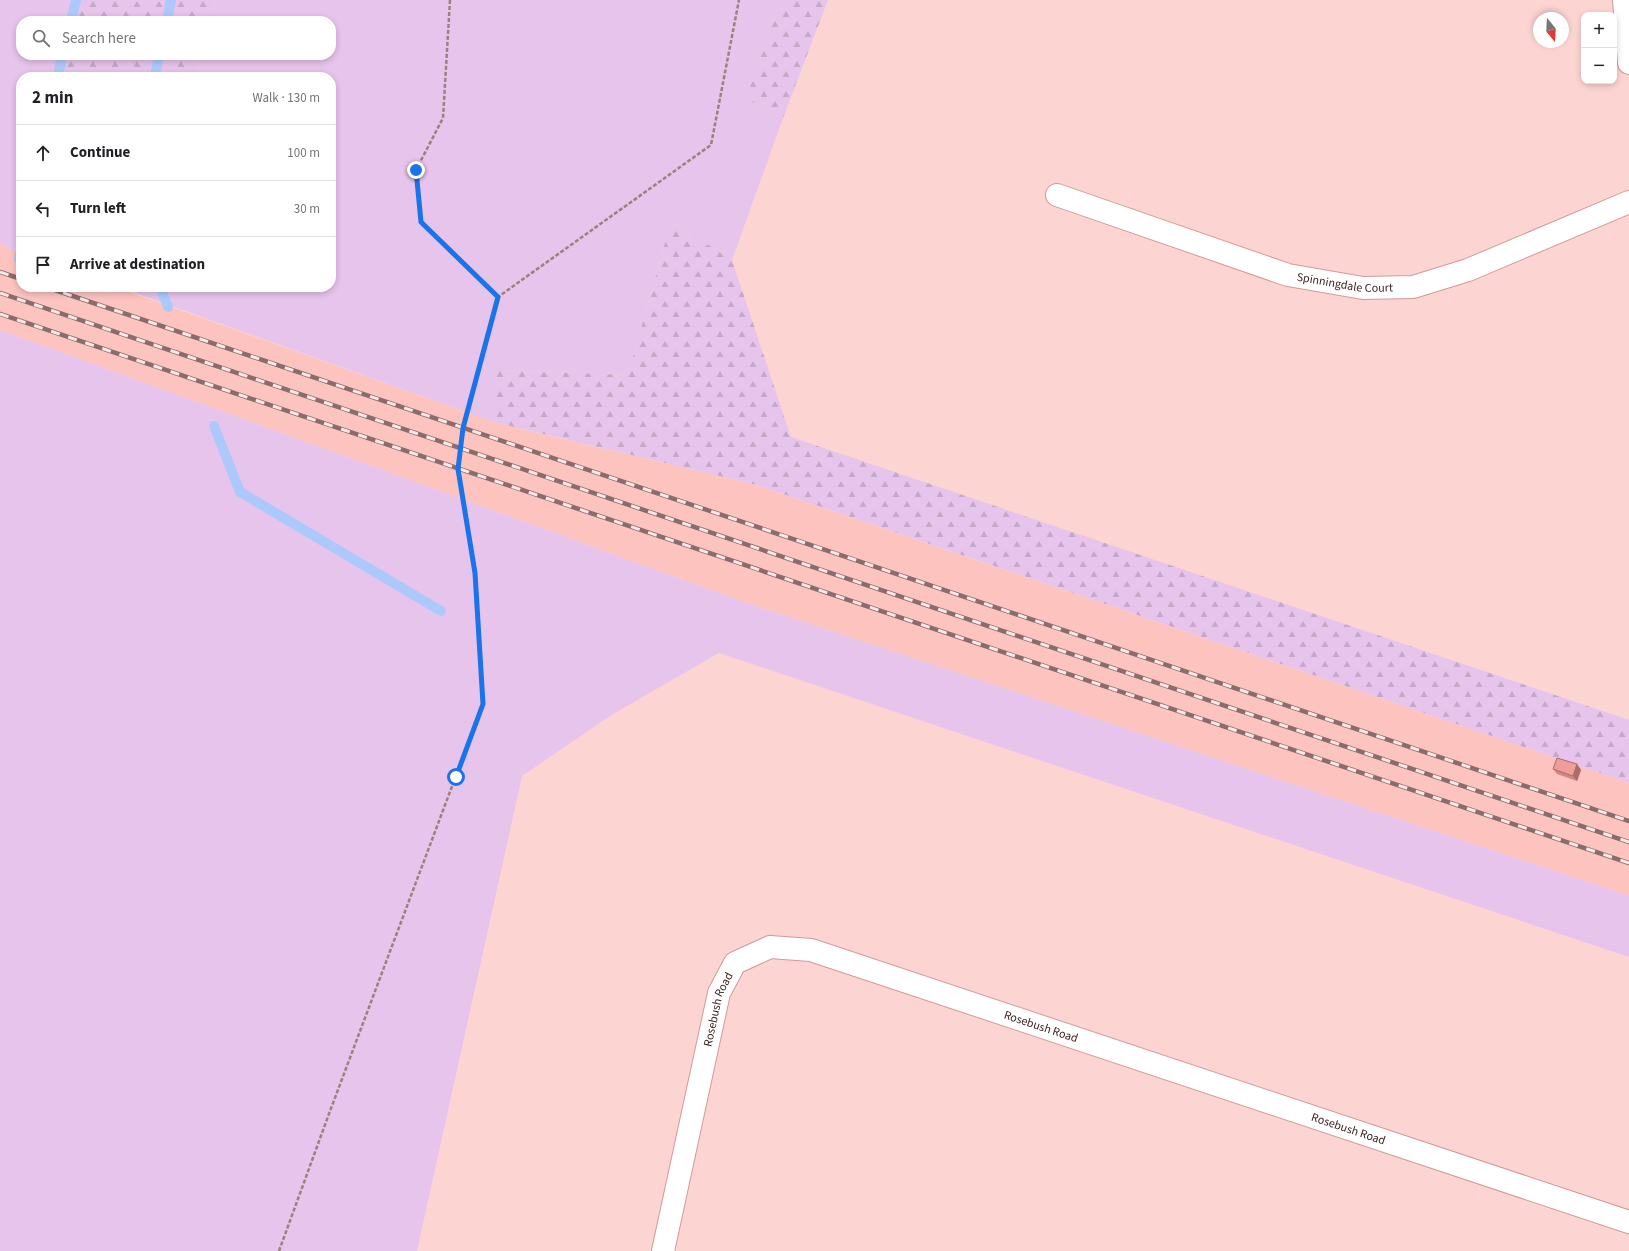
<!DOCTYPE html>
<meta charset="utf-8">
<style>
body{margin:0;font-family:"Source Sans 3",sans-serif;background:#f6f6f6;color:#202124}
.controls{position:absolute;right:12px;top:12px;display:grid;overflow:hidden;border-radius:8px;box-shadow:0 2px 6px #0003}
.controls button{width:36px;height:36px;display:grid;place-items:center;padding:0;border:0;border-bottom:1px solid #e0e0e0;background:#fff;color:#202124;font:20px sans-serif}
.compass{position:absolute;left:1533px;top:12px;width:36px;height:36px;border-radius:50%;background:#fff;box-shadow:0 2px 6px #0003;rotate:162deg}
.stop{position:absolute;width:12px;height:12px;margin:-9px;border:3px solid #1a73e8;border-radius:50%;background:#fff}
.stop.end{background:#1a73e8;border-color:#fff;box-shadow:0 1px 4px #0008}
.list{margin:0;padding:0;list-style:none}
h2{display:flex;justify-content:space-between;align-items:center;height:52px;margin:0;padding:0 16px;font-size:17px}
h2 small{font-size:13px;font-weight:400;color:#757577}
.list li{display:grid;grid-template-columns:26px 1fr auto;gap:12px;align-items:center;box-sizing:border-box;height:56px;padding:0 16px;border-top:1px solid #e0e0e0}
.list b{display:block;font-size:15px;white-space:nowrap}
.list em{font-size:13px;font-style:normal;color:#757577}
.icon{flex:none;width:22px;height:22px;fill:none;stroke:currentColor;stroke-width:2;stroke-linecap:round;stroke-linejoin:round}
.map{position:relative;flex:none;width:1629px;height:1251px;overflow:hidden}
.search{position:absolute;background:#fff;box-shadow:0 2px 6px #0003;left:16px;top:16px;width:320px;height:44px;display:flex;align-items:center;gap:10px;box-sizing:border-box;padding:0 14px;border-radius:16px;color:#757577;font-size:15px}
.panel{position:absolute;background:#fff;box-shadow:0 2px 6px #0003;left:16px;top:72px;width:320px;height:220px;border-radius:16px}
.map>svg:first-child{display:block}
</style>
<div class="map">
<svg width="1629" height="1251" viewBox="0 0 1629 1251">
<defs>
<pattern id="forest-firs" width="22" height="20" patternUnits="userSpaceOnUse"><rect width="22" height="20" fill="#e7c4eb"/><path d="M5 1l3.5 6h-7zM16 11l3.5 6h-7z" fill="#c7a8c9"/></pattern>
</defs>
<rect width="100%" height="100%" fill="#fcd5d2"/>
<path fill="#fdc3bf" d="M0 243 21 256V287H115L497 423 756 485 1629 783V896L741 601 0 330Z"/>
<path fill="#e7c4eb" d="M0 0H74L70 21H21V55H64L60 77H21V256L0 243Z
M216 0H780L746 99 783 118 732 260 671 221 628 375 497 370V423L135 293 137 287H331V77H195L201 55H331V21H210Z
M0 330 741 601 1629 896V957L719 653 613 714 522 776 417 1251H0Z"/>
<path fill="url(#forest-firs)" d="M74 0H216L210 21H70Z
M780 0H828L783 118 746 99Z
M64 55H201L195 77H60Z
M671 221 732 260 791 437 1629 720V783L757 485 497 423V370L628 375Z"/>
<g fill="none" stroke-linecap="round" stroke-linejoin="round">
<path stroke="#adc9fc" stroke-width="10" d="M71 21 76 0
M167 21 171 0
M58 77 62 55
M155 77 159 55
M19 259 21 251
M160 287 168 307
M214 426 240 492 441 611"/>
<g stroke="#d59996" stroke-width="24">
<g id="minor">
<path d="M1624 0 1629 63"/>
<path id="s1" d="M1057 195 1288 275 1363 288 1413 287 1468 270 1629 202"/>
<path id="s2" d="M663 1251 719 993 735 963 770 947 811 950 1629 1222"/>
</g>
</g>
<path stroke="#9f7f7d" stroke-width="2.5" stroke-dasharray="4 2" stroke-linecap="butt" d="M450 0 443 118 416 170 421 222 498 297
M279 1251 330 1111 483 704 475 573 458 469 463 428 498 297 711 145 739 0"/>
<use href="#minor" stroke="#fff" stroke-width="22"/>
<g stroke="#8a6c6a" stroke-width="4.5">
<path id="rail" d="M0 272 21 279
M46 287 1629 821
M0 293 1629 842
M0 314 1629 863"/>
</g>
<use href="#rail" stroke="#f7e9e8" stroke-width="3" stroke-dasharray="9" stroke-linecap="butt"/>
</g>
<path fill="#ce8784" d="M1577 764 1581 770 1577 781 1557 774 1553 769Z"/>
<path fill="#a76e6b" d="M1577 764 1581 770 1577 781 1573 776Z"/>
<path fill="#ef9d99" stroke="#a76e6b" d="M1557 758 1577 764 1573 776 1553 769Z"/>
<g fill="none" stroke-linecap="round" stroke-linejoin="round">
<path stroke="#1a73e8" stroke-width="5" d="M416 170 421 222 498 297 463 428 458 469 475 573 483 704 456 777"/>
</g>
<g text-anchor="middle" stroke-width="4" stroke-linejoin="round" paint-order="stroke">
<g font-size="12" fill="#3b2322" stroke="#f7e9e8">
<text dy="4" stroke="none"><textPath href="#s1" startOffset="302">Spinningdale Court</textPath></text>
<text dy="4" stroke="none"><textPath href="#s2" startOffset="248">Rosebush Road</textPath></text>
<text dy="4" stroke="none"><textPath href="#s2" startOffset="620">Rosebush Road</textPath></text>
<text dy="4" stroke="none"><textPath href="#s2" startOffset="944">Rosebush Road</textPath></text>
</g>
</g>
</svg>
<div class="controls">
<button>+</button>
<button>−</button>
</div>
<svg class="compass" viewBox="-18 -18 36 36"><path d="M0-13l5 13h-10z" fill="#e53935"/><path d="M0 13l5-13h-10z" fill="#757577"/></svg>
<div class="stop" style="left:456px;top:777px"></div>
<div class="stop end" style="left:416px;top:170px"></div>
<div class="search"><svg class="icon" aria-label="search" viewBox="0 0 24 24"><circle cx="10" cy="10" r="6"/><path d="M15 15l6 6"/></svg>Search here</div>
<section class="panel">
<h2>2 min<small>Walk · 130 m</small></h2>
<ul class="list">
<li><svg class="icon" aria-label="ahead" viewBox="0 0 24 24"><path d="M12 20V5M6 11l6-6 6 6"/></svg><div><b>Continue</b></div><em>100 m</em></li>
<li><svg class="icon" aria-label="left" viewBox="0 0 24 24"><path d="M17 20v-9H6M10 6l-5 5 5 5"/></svg><div><b>Turn left</b></div><em>30 m</em></li>
<li><svg class="icon" aria-label="arrive" viewBox="0 0 24 24"><path d="M6 21V4h12l-3 4 3 4H6"/></svg><div><b>Arrive at destination</b></div></li>
</ul>
</section>
</div>
